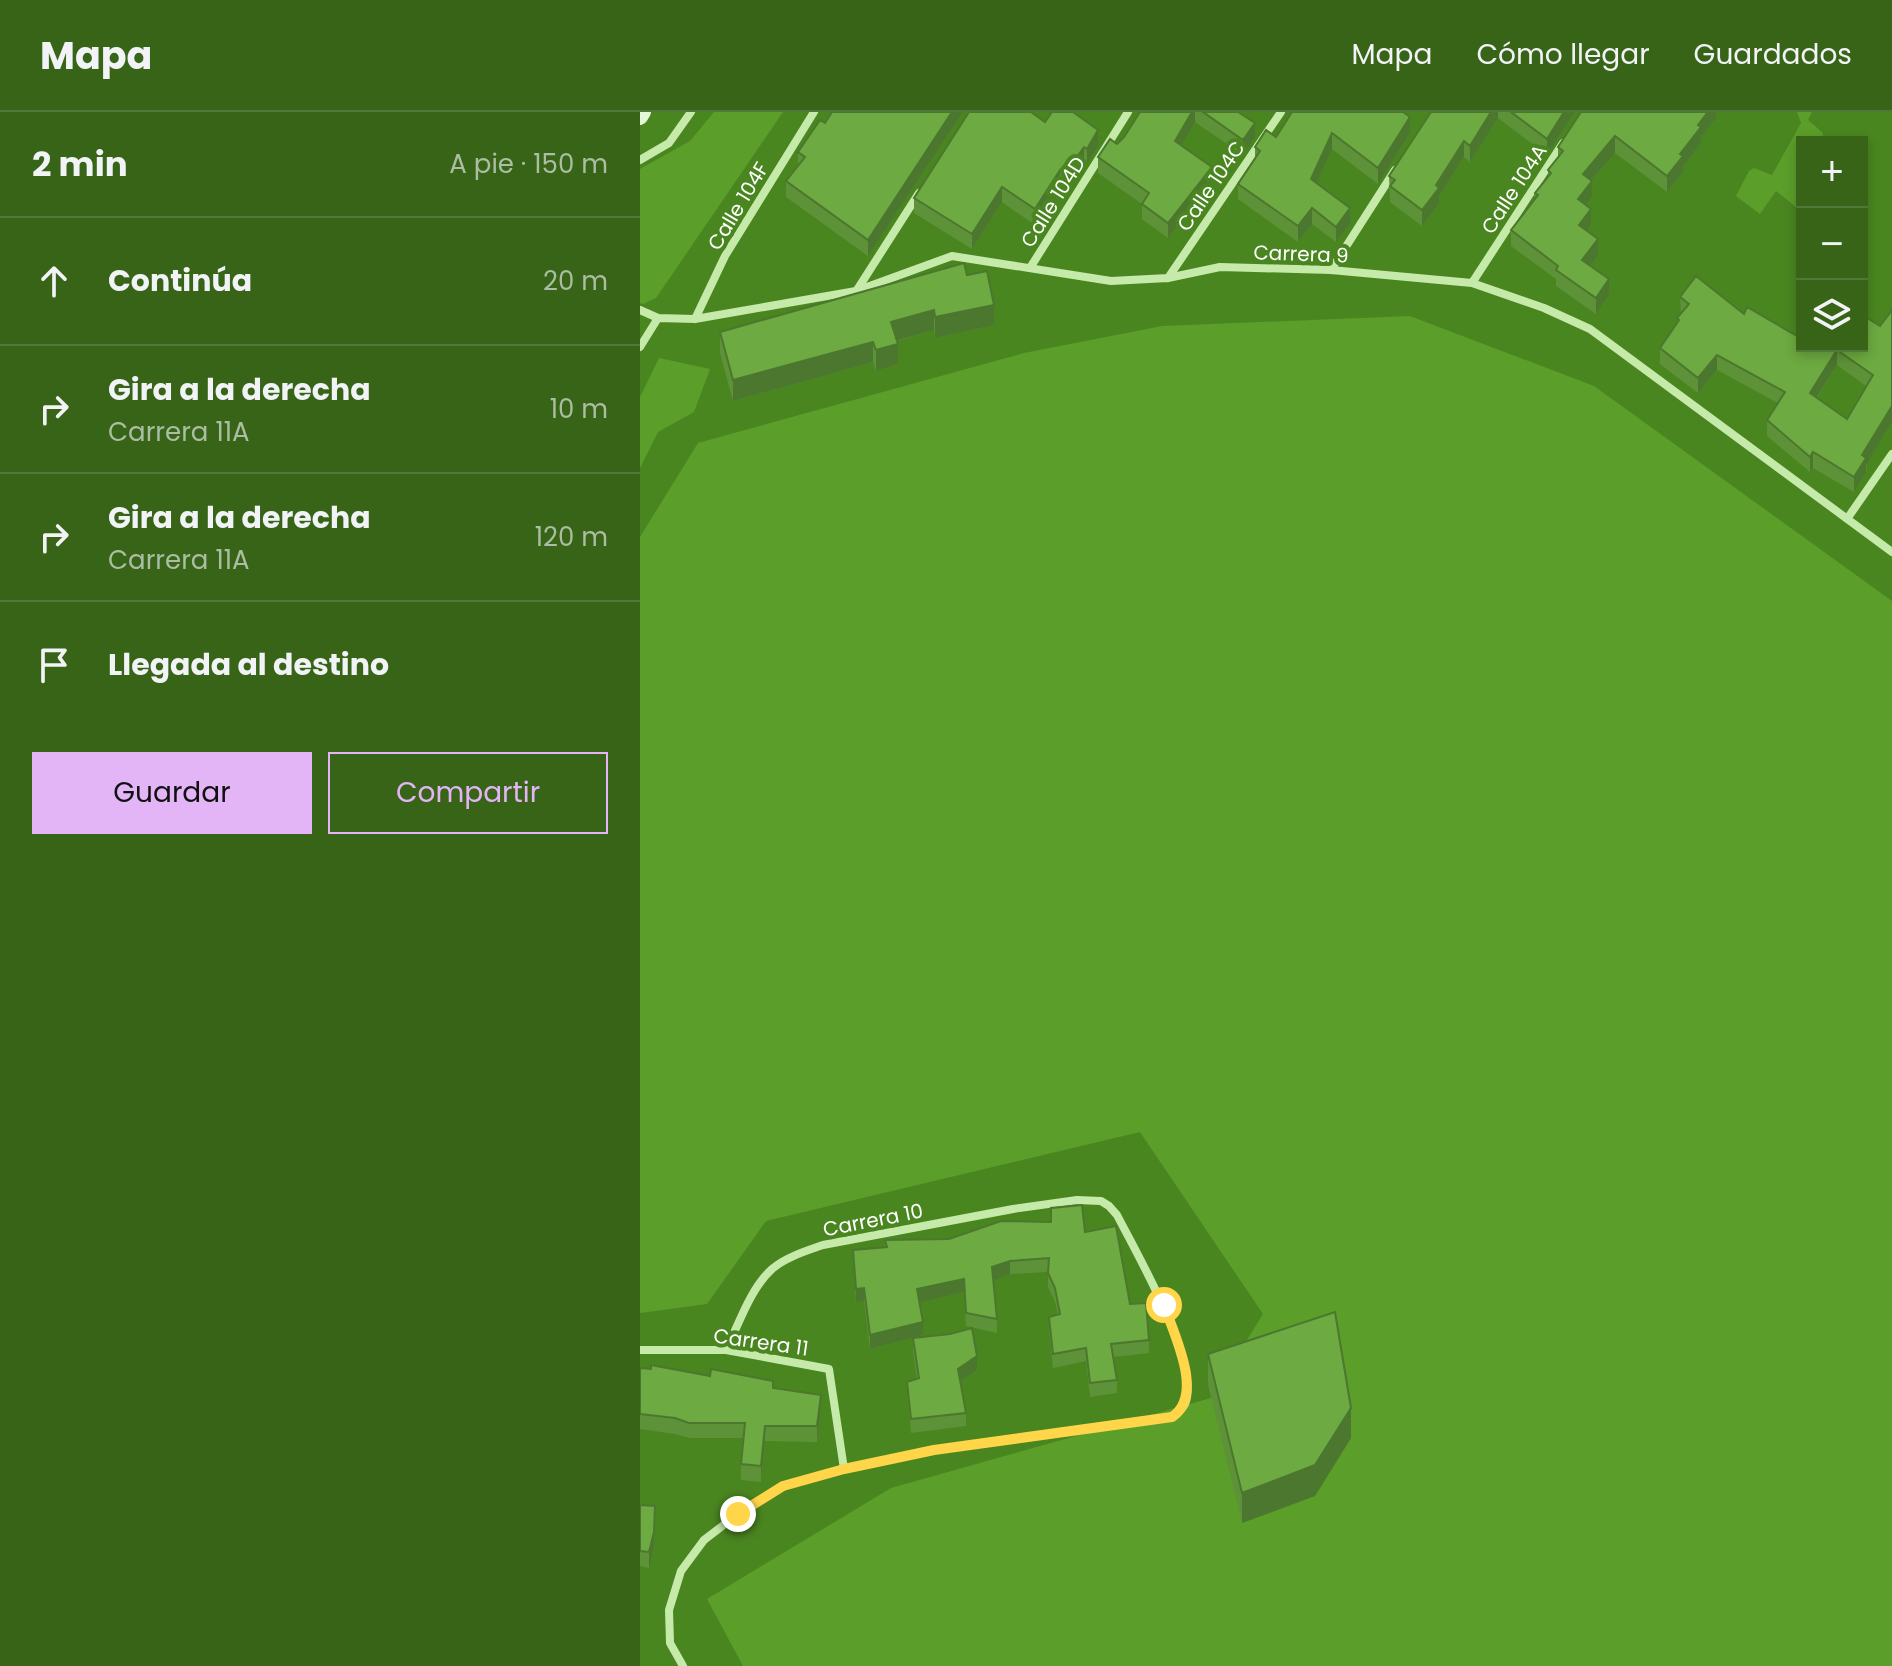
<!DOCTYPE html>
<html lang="es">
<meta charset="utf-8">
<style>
body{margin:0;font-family:Poppins,sans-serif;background:#3f6a21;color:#f1f3f6}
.controls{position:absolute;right:24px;top:24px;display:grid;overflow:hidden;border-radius:0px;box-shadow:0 4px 12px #0003}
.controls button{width:72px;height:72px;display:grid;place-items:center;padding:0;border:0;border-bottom:2px solid #527837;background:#386418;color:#f1f3f6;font:40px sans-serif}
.stop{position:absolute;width:24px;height:24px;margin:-18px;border:6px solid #ffd54a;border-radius:50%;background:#fff}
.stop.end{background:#ffd54a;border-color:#fff;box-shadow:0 2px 8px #0008}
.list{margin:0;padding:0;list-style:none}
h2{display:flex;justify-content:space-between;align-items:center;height:104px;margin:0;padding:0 32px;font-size:34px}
h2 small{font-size:26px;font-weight:400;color:#abbda2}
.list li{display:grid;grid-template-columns:52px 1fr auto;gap:24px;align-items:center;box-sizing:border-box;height:128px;padding:0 32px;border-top:2px solid #527837}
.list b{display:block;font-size:30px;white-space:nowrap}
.list p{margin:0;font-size:26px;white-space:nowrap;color:#abbda2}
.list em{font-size:26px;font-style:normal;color:#abbda2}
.actions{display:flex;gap:16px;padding:24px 32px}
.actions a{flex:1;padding:18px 0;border:2px solid #e3b5f6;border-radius:0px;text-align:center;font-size:28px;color:#e3b5f6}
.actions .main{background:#e3b5f6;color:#111}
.icon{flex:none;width:44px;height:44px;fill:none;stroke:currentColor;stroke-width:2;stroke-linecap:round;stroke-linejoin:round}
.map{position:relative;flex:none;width:1252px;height:1554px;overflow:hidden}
header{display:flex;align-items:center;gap:48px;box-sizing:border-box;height:112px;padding:0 40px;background:#386418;border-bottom:2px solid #527837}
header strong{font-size:38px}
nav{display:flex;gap:44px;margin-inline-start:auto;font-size:28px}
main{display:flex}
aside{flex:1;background:#386418}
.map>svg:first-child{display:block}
</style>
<header>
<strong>Mapa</strong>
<nav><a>Mapa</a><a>Cómo llegar</a><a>Guardados</a></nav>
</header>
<main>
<aside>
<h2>2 min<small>A pie · 150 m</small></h2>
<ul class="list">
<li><svg class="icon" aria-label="ahead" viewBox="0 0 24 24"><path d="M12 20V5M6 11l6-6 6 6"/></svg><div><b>Continúa</b></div><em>20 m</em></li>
<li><svg class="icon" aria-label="right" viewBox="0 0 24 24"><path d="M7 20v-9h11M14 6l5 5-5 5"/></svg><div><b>Gira a la derecha</b><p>Carrera 11A</p></div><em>10 m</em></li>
<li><svg class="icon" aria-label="right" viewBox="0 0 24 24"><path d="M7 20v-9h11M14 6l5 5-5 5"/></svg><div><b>Gira a la derecha</b><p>Carrera 11A</p></div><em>120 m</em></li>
<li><svg class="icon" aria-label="arrive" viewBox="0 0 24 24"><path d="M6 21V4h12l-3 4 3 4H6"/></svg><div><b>Llegada al destino</b></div></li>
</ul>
<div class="actions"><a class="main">Guardar</a><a>Compartir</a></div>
</aside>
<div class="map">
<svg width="1252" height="1554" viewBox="0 0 1252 1554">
<rect width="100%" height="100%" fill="#4a8620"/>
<path fill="#5b9e2a" d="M74 0H143L16 186 3 192 0 191V57L50 29Z
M1157 0H1172L1168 8 1183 21 1182 30H1162V100L1136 79 1120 102 1096 84 1109 59 1114 56 1132 63 1161 11Z
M770 204 954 274 1252 489V1554H103L67 1487 251 1376 571 1286 623 1202 500 1020 126 1109 67 1192 0 1201V425L58 331 384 241 522 214Z
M19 246 70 257 54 300 18 320 0 356V285Z"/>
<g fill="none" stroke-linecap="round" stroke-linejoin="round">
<path stroke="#c5eaaa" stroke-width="8" d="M0 48 29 31 51 0
M390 156 488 0
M691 158 755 58
M528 166 641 0
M832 171 923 31
M217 178 279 81
M0 198 18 206 55 207 216 179 312 144 471 169 528 166 580 155 691 158 832 171 904 196 950 217 1252 440
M55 207 85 144 174 0
M0 235 18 206
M1207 407 1252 342
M0 1238H86L189 1257 204 1357
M43 1554 30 1531 29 1498 41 1459 64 1428 98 1402 143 1374 204 1357 294 1338 532 1305C538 1301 542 1298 545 1292 562 1254 496 1140 477 1103L469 1094 461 1089 437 1088 373 1097 183 1133C166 1139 146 1145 132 1157 110 1177 99 1212 86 1238"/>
<path stroke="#e3f8d5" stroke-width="16" d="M0 5 3 0"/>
</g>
<path fill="#5e9238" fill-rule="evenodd" d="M192 0H323L228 144 146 85V69L158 54V40L185 11Z
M500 0H598L615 26 603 43 555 10 541 34 572 70 528 126 502 107V92L458 61V45L484 25Z
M652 0 770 21 738 72 692 37 676 71 710 112 696 130 672 112 658 130 598 87V72L615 47V35L636 25Z
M791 0H935L907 43 858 6 830 50 824 45 799 84V92L782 114 750 90 749 64Z
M1076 0V6L1061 25V31L1043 55V60L1027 80 975 41 952 68V85L946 93 951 113 946 118 958 143 950 153 969 183 956 202 916 174V167L871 134V118L895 86V81L908 65V58L918 46V35Z
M405 10 458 34 447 52 444 50 425 78 420 73 395 113 362 90 332 137 274 101V86Z
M327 163 354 213 295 226 294 218 257 229 258 252 236 259 233 250 93 289 80 241V220Z
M1040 185 1104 202 1175 235 1240 214 1226 361 1214 380 1173 356 1170 360 1127 324V308L1138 291 1077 258 1058 281 1020 252V236L1037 212V206L1041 201ZM1197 253 1226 274 1207 307 1177 286Z
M445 1120 490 1192 509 1228V1241L473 1245 477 1268V1281L450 1285 446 1249 413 1256 409 1218V1205L418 1203 415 1190 408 1175V1160L370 1162 353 1168 357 1207V1221L326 1214 324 1180 280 1190 283 1223 230 1237 224 1189 216 1191 213 1138 245 1135V1128L309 1127Z
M273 1226 337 1258 321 1269 326 1301V1314L271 1321 267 1270 277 1267 273 1240Z
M568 1242 711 1326 675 1384 602 1411 568 1273Z
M0 1256 133 1276 181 1298 177 1330 125 1329 121 1370 101 1368V1352L104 1326H49L35 1322 0 1317Z
M0 1393 14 1436 9 1456 0 1454Z"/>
<path fill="#4c772e" d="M312 0H323L228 144V128Z
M552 0H555V10L535 45V29Z
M851 0H858V6L830 50V34Z
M924 0H935L907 43V27Z
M1068 0H1076V6L1061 25V31L1043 55V60L1027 80V64L1058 13Z
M770 5V21L738 72V56Z
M615 11V26L603 43V28Z
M458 18V34L447 52V37Z
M692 21V37L671 83V67Z
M975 24V41L943 78V62Z
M824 29V45L799 84V92L782 114V98Z
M444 35V50L425 78V62Z
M572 55V70L528 126V111Z
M420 58V73L395 113V97Z
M952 69V85L938 103V87Z
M362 75V90L332 137V122Z
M672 96V112L658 130V114Z
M710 96V112L696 130V115Z
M951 97V113L939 129V113Z
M958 127V143L942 164V148Z
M969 167V183L956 202V186Z
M354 193V213L295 226V205Z
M294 198V218L251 230V210Z
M233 230V250L93 289V268Z
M258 232V252L236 259V238Z
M1197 238V253L1170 296V281Z
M1077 243V258L1058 281V266Z
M1252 294V309L1226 353V361L1214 380V365L1222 343Z
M1173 340V356L1170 360V345Z
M370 1149V1162L352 1169V1155Z
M324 1167V1180L277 1191V1177Z
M224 1176V1189L216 1191V1177Z
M283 1210V1223L230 1237V1223Z
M337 1244V1258L318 1271V1257Z
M181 1283V1298L177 1330V1314Z
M711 1296V1326L675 1384 602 1411V1381Z
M125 1314V1329L121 1370V1354Z
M15 1394 14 1436 9 1456V1440Z"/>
<path fill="#6daa41" stroke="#4c772e" stroke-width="2" fill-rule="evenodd" d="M192 0H312L228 128 146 69 165 45 158 40 180 8 185 11Z
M329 0H391L405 10 412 0H433L458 18 447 37 444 35 425 62 420 58 395 97 362 75 332 122 274 86Z
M500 0H552L535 29 572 55 528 111 502 92 509 81 458 45 470 27 477 32 484 25Z
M563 0H598L615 11 603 28Z
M652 0H763L770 5 738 56 692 21 671 67 710 96 696 115 672 96 658 114 598 72 620 39 615 35 626 18 636 25Z
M791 0H851L830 34 824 29 796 73 799 76 782 98 750 74 755 68 749 64Z
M871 0H924L907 27Z
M941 0H1068L1058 13 1061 15 1040 42 1043 44 1027 64 975 24 943 62 952 69 938 87 951 97 939 113 958 127 942 148 969 167 956 186 916 158 918 154 871 118 898 83 895 81 911 61 908 58 923 39 918 35Z
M324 151 327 163 347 159 354 193 295 205 294 198 251 210 258 232 236 238 233 230 93 268 80 220Z
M1056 164 1104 202 1107 195 1162 227V234H1222V203L1240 214 1252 198V294L1222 343 1226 346 1214 365 1173 340 1170 345 1127 308 1145 280 1077 243 1058 266 1020 236 1039 208 1037 206 1049 192 1040 185ZM1197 238 1233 263 1207 307 1170 281Z
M442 1093 445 1120 476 1114 490 1192 506 1191 509 1228 471 1232 477 1268 450 1271 446 1236 413 1242 409 1205 420 1202 415 1176 408 1161 409 1146 370 1149 352 1155 357 1207 326 1201 324 1167 277 1177 283 1210 230 1223 224 1176 216 1177 213 1138 247 1135 245 1128 309 1127 361 1109 411 1110V1096Z
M695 1200 711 1296 675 1353 602 1381 568 1242Z
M332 1216 337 1244 318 1257 326 1301 271 1307 267 1270 279 1266 273 1226 310 1222Z
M11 1253 70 1264 71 1257 133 1269V1276L181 1283 177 1314H125L121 1354 101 1352 105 1311H49L35 1306 0 1302V1256L11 1257Z
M0 1393 15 1394 14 1420 9 1440 0 1439Z"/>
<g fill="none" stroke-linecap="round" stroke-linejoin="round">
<path stroke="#ffd54a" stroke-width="10" d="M98 1402 143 1374 204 1357 294 1338 532 1305C565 1283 534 1223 524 1193"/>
</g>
<g text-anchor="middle" stroke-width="8" stroke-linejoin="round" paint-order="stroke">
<g font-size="20" fill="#fff" stroke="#4a8620">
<text transform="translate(571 74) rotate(-56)" y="7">Calle 104C</text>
<text transform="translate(874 77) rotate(-57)" y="7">Calle 104A</text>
<text transform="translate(413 90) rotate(-58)" y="7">Calle 104D</text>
<text transform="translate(98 94) rotate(-59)" y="7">Calle 104F</text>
<text transform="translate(661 142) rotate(2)" y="7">Carrera 9</text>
<text transform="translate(233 1108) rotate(-11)" y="7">Carrera 10</text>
<text transform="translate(121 1230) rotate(8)" y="7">Carrera 11</text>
</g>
</g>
</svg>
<div class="controls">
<button>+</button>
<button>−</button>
<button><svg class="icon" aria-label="layers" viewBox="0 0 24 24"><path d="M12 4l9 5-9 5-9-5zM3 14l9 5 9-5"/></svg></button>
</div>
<div class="stop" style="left:524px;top:1193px"></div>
<div class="stop end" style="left:98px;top:1402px"></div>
</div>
</main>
